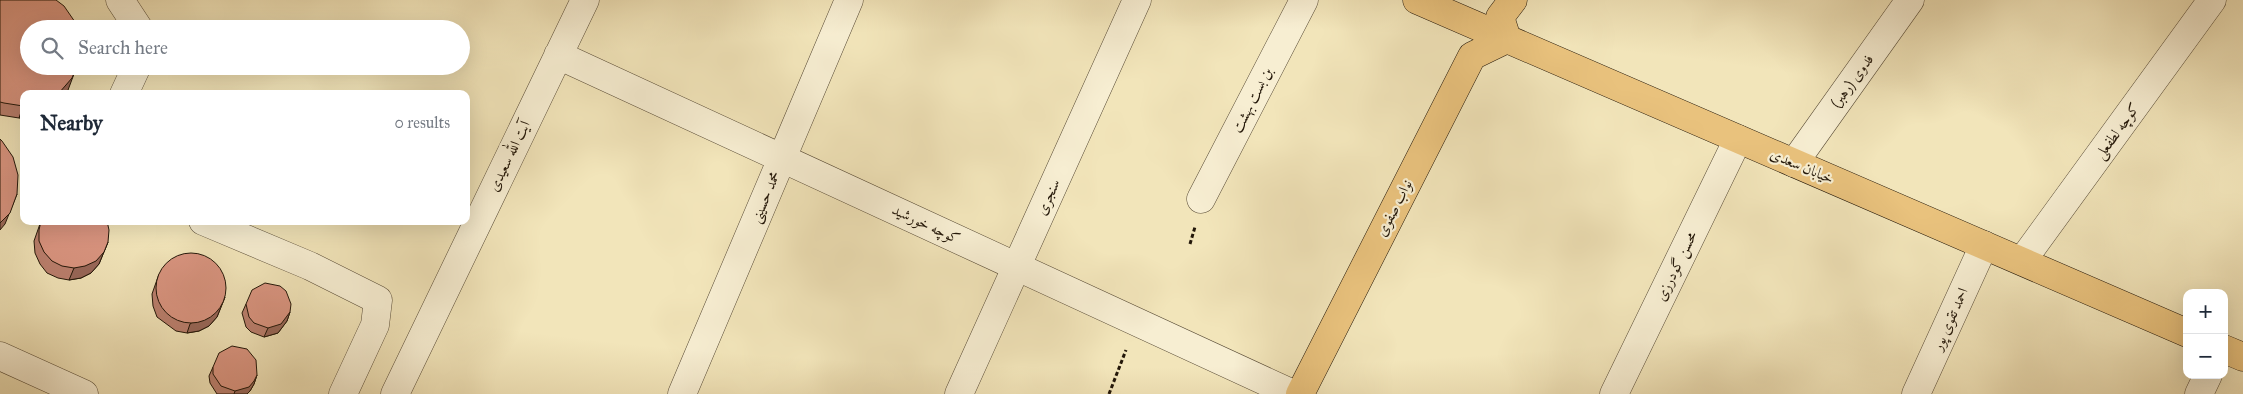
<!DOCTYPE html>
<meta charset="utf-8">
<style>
body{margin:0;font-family:"IM FELL Great Primer",Amiri,serif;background:#f6f6f7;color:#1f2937}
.controls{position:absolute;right:15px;bottom:15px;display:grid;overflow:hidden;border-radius:10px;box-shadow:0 5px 20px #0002}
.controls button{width:45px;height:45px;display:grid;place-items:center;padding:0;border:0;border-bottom:1px solid #e0e1e3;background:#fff;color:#1f2937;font:25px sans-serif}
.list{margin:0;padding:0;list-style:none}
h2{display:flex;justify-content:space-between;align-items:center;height:65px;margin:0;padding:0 20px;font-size:21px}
h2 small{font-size:16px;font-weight:400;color:#747a83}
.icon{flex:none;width:28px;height:28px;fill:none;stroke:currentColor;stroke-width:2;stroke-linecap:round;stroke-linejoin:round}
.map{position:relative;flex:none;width:2243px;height:394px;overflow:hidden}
.search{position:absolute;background:#fff;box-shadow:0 5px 20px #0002;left:20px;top:20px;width:450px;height:55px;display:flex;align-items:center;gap:12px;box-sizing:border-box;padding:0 18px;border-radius:28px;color:#747a83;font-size:19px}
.panel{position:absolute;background:#fff;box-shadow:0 5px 20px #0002;left:20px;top:90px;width:450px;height:135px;border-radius:10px}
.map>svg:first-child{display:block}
</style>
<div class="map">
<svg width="2243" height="394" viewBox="0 0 2243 394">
<rect width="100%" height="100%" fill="#f2e5ba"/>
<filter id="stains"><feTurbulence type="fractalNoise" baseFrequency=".004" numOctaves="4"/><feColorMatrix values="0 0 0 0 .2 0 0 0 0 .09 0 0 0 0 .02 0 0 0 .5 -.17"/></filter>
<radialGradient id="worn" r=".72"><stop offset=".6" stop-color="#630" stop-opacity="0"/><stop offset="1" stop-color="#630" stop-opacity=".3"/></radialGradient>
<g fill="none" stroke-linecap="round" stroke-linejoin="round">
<g stroke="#574a35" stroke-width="29">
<path id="minor" d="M120 0 139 29
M558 55 1293 394
M124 94 137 66
M1794 163 1910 0
M1201 199 1304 0
M203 221 310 266 378 300 375 325 343 394
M2022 261 2212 0
M0 356 84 394
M395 394 585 0
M682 394 849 0
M959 394 1137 0
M1614 394 1738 139
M1916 394 1984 245
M2199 394 2208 375"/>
</g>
<g stroke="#231709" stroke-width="29">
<path id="major" d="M1417 0 2187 333
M2224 349 2243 357
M1300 394 1472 56 1507 39 1500 17 1513 0"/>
</g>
<path stroke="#231709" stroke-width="3" stroke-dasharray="4 2.5" stroke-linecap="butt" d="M1190 244 1195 227
M1109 394 1126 350"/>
<use href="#minor" stroke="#f7eed2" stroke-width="28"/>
<use href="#major" stroke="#e9c27d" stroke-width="28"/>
</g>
<path fill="#bb806f" stroke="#231709" d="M0 0 68 90 24 94V117L19 118 0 115Z
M41 221 108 242 99 264 91 273 81 278 69 280 58 278 47 273 40 264 35 253 34 241Z
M159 274 225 297 217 317 209 326 199 331 187 333 176 331 157 317 153 306 152 294Z
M246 304 290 312 287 321 278 333 264 337 251 332 246 327 242 313Z
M213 367 257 375 254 384 250 391 247 394H217L210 383 209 376Z"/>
<path fill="#99685a" stroke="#231709" d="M77 66 68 90 65 94H58Z
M23 106H24V117L19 118Z
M17 194 5 224 0 230V223Z
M108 242 99 264 91 273 81 278 69 280 74 268Z
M225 297 217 317 209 326 199 331 187 333 190 324Z
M290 312 287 321 278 333 264 337 268 328Z
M257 375 254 384 250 391 247 394H234L235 391Z"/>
<path fill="#da9581" stroke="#231709" d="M0 0H56L64 6 75 22 77 29H29V66H77L72 78 59 93 58 94H24V106H23L4 103 0 102Z
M0 139 2 141 13 157 18 175 17 194 10 213 0 223Z
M41 221H107L109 230 108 242 104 252 96 261 85 266 74 268 62 266 52 261 44 252 39 241V230Z
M156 288a35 35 0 1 1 70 0a35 35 0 1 1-70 0Z
M265 283 280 286 286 291 291 304 290 312 281 324 268 328 254 323 249 317 246 304 252 290Z
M232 346 247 349 256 360 257 375 254 381 249 387 235 391 221 386 213 374V367L219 353Z"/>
<g text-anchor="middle" stroke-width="4.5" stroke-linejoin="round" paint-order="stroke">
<g font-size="15" fill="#231709" stroke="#f7eed2">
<text transform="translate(1852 81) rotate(-54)" y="5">فدوی (رهبر)</text>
<text transform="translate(1252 100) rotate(-63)" y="5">بن بست بهشت</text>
<text transform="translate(2117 131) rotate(-54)" y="5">کوچه لطفعلی</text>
<text transform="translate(509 156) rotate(-64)" y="5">آیت الله سعیدی</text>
<text transform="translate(1802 166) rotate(23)" y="5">خیابان سعدی</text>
<text transform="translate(765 197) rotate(-67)" y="5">محمد حسینی</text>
<text transform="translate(1048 197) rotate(-66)" y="5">سنجری</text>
<text transform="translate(1394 208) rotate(-63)" y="5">نواب صفوی</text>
<text transform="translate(926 224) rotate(25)" y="5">کوچه خورشید</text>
<text transform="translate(1676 266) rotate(-64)" y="5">محسن گودرزی</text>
<text transform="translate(1950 319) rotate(-66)" y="5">احمد تقوی پور</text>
</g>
</g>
<rect width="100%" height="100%" filter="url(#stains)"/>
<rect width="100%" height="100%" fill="url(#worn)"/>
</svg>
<div class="controls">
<button>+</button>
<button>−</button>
</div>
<div class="search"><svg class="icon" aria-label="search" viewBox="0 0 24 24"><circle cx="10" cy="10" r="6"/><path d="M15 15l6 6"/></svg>Search here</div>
<section class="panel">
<h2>Nearby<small>0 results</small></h2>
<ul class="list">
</ul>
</section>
</div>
